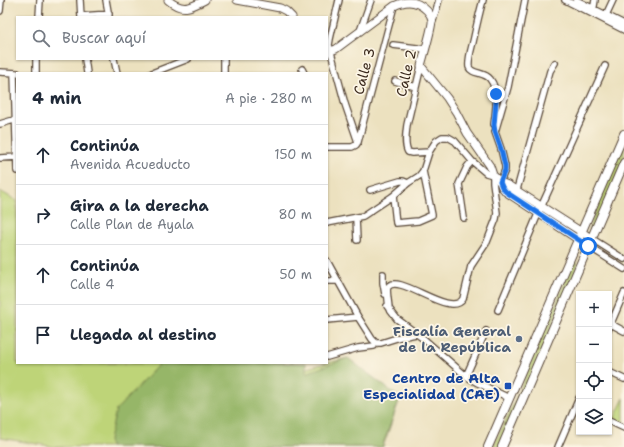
<!DOCTYPE html>
<html lang="es">
<meta charset="utf-8">
<style>
body{margin:0;font-family:"Shantell Sans",sans-serif;background:#f6f6f7;color:#1f2937}
.controls{position:absolute;right:12px;bottom:12px;display:grid;overflow:hidden;border-radius:0px;box-shadow:0 1px 3px #0004}
.controls button{width:36px;height:36px;display:grid;place-items:center;padding:0;border:0;border-bottom:1px solid #e0e1e3;background:#fff;color:#1f2937;font:20px sans-serif}
.stop{position:absolute;width:12px;height:12px;margin:-9px;border:3px solid #1a73e8;border-radius:50%;background:#fff}
.stop.end{background:#1a73e8;border-color:#fff;box-shadow:0 1px 4px #0008}
.list{margin:0;padding:0;list-style:none}
h2{display:flex;justify-content:space-between;align-items:center;height:52px;margin:0;padding:0 16px;font-size:17px}
h2 small{font-size:13px;font-weight:400;color:#747a83}
.list li{display:grid;grid-template-columns:26px 1fr auto;gap:12px;align-items:center;box-sizing:border-box;height:60px;padding:0 16px;border-top:1px solid #e0e1e3}
.list b{display:block;font-size:15px;white-space:nowrap}
.list p{margin:0;font-size:13px;white-space:nowrap;color:#747a83}
.list em{font-size:13px;font-style:normal;color:#747a83}
.icon{flex:none;width:22px;height:22px;fill:none;stroke:currentColor;stroke-width:2;stroke-linecap:round;stroke-linejoin:round}
.map{position:relative;flex:none;width:624px;height:447px;overflow:hidden}
.search{position:absolute;background:#fff;box-shadow:0 1px 3px #0004;left:16px;top:16px;width:312px;height:44px;display:flex;align-items:center;gap:10px;box-sizing:border-box;padding:0 14px;border-radius:0px;color:#747a83;font-size:15px}
.panel{position:absolute;background:#fff;box-shadow:0 1px 3px #0004;left:16px;top:72px;width:312px;height:292px;border-radius:0px}
.map>svg:first-child{display:block}
</style>
<div class="map">
<svg width="624" height="447" viewBox="0 0 624 447">
<rect width="100%" height="100%" fill="#fcf5e5"/>
<filter id="ink" filterUnits="userSpaceOnUse"><feTurbulence type="fractalNoise" baseFrequency=".025" numOctaves="2"/><feDisplacementMap in="SourceGraphic" scale="8" xChannelSelector="R" yChannelSelector="G"/><feConvolveMatrix kernelMatrix="1 2 1 2 8 2 1 2 1" color-interpolation-filters="sRGB"/></filter>
<filter id="wash" filterUnits="userSpaceOnUse"><feTurbulence type="fractalNoise" baseFrequency=".012" numOctaves="4" result="noise"/><feDisplacementMap in="SourceGraphic" scale="16" xChannelSelector="R" yChannelSelector="G"/><feGaussianBlur stdDeviation="0.9" result="paint"/><feColorMatrix in="noise" values="0 0 0 0 0 0 0 0 0 0 0 0 0 0 0 0 0 1.4 0 .05"/><feComposite in="paint" operator="in"/></filter>
<g filter="url(#wash)">
<rect width="100%" height="100%" fill="#ece1bf"/>
<path fill="#bed478" stroke="#7c7f4b" d="M624 141V159L594 231 589 228Z
M0 191 17 201V363H299L303 369 347 358 400 398 383 447H56L0 438Z
M574 261 578 264 500 447H493L515 401Z
M624 398V423L614 419Z"/>
<path fill="#96b668" stroke="#687043" d="M348 358 400 398 382 447H110L109 440 116 410 160 363H306V373Z"/>
</g>
<g filter="url(#ink)">
<g fill="none" stroke-linecap="round" stroke-linejoin="round">
<g stroke="#564536" stroke-width="8">
<path id="minor" d="M80 0 81 17
M106 0 109 17
M339 0 330 39 329 45 345 104 358 142
M483 0C479 14 476 28 473 42 471 50 468 59 469 67 471 74 485 72 490 79 499 90 496 110 494 124
M565 0 624 30
M576 0 624 24
M0 11 1 0
M593 12 595 0
M606 15 613 0
M81 16 109 14
M39 17 40 0
M433 21 439 0
M360 31 371 0
M393 45 425 49
M85 59 87 73
M114 59 117 73
M421 66 407 125C406 133 404 145 408 152L412 153 429 152
M302 69 304 73
M0 72 17 73
M14 73 17 171
M36 73V59
M152 73 188 59
M224 73V59
M395 81 416 87
M0 124 17 119
M358 142 394 6
M327 147H352L356 145 358 142
M0 158 17 157
M500 182 505 170V166L501 149 495 132 508 87 525 0
M370 190 400 181H403L408 183
M516 193 550 71 555 63
M393 196 396 223 418 221 432 215 423 171
M356 218 357 240
M464 218 459 184 467 167 472 161
M327 223 363 216 393 196 408 183 419 176 423 171 429 152 436 141 442 137H448L455 141 472 161 486 173 493 175V182L497 213 496 219 487 242 471 266 463 299C451 319 398 272 388 287 386 290 389 304 389 309
M591 238 624 259
M588 246 624 269
M327 261 358 317 372 339 376 343H381L400 337 416 334
M383 274V283L385 294
M327 281H338
M387 306 397 319 425 340 466 376 478 383 509 398
M498 310 538 214 605 66
M327 320 358 317
M611 324 624 331
M609 328 624 293
M327 357 358 348 374 346
M609 372 624 379
M466 376 486 331
M609 421 624 428
M558 447 579 398"/>
</g>
<g stroke="#564536" stroke-width="9">
<path id="tertiary" d="M168 0C182 12 190 8 205 0
M237 0 280 8 286 11 292 17
M327 52 331 51 336 49 394 6C402 2 410 0 418 4 424 7 431 13 432 20 433 25 423 58 421 66L447 98 456 112 467 133 490 166 493 175 500 182 508 185 591 238
M500 182 502 187 506 192 588 246"/>
</g>
<g stroke="#564536" stroke-width="10">
<path id="secondary" d="M488 447 624 134
M502 447 624 163"/>
</g>
<use href="#minor" stroke="#fff" stroke-width="5.5"/>
<use href="#tertiary" stroke="#fff" stroke-width="7"/>
<use href="#secondary" stroke="#fff" stroke-width="8"/>
</g>
</g>
<g fill="none" stroke-linecap="round" stroke-linejoin="round" filter="url(#ink)">
<path stroke="#1a73e8" stroke-width="5" d="M496 94V102L494 125 495 132 501 149 505 166V170L500 182 502 187 506 192 588 246"/>
</g>
<circle fill="#5c6f8a" stroke="#fcf5e5" stroke-width="1.5" cx="519" cy="339" r="4"/>
<rect fill="#1a4fb4" stroke="#fcf5e5" stroke-width="1.5" x="504" y="382" width="8" height="8" rx="2"/>
<g text-anchor="middle" stroke-width="3.5" stroke-linejoin="round" paint-order="stroke">
<g font-size="14" fill="#3b2a1e" stroke="#fcf5e5">
<text transform="translate(364 71) rotate(-75)" y="5">Calle 3</text>
<text transform="translate(406 73) rotate(-77)" y="5">Calle 2</text>
</g>
<g font-size="14" font-weight="bold" fill="#4e5e75" stroke="#fcf5e5" text-anchor="end">
<text x="511" y="336">Fiscalía General<tspan x="511" dy="16">de la República</tspan></text>
</g>
<g font-size="14" font-weight="bold" fill="#164399" stroke="#fcf5e5" text-anchor="end">
<text x="500" y="383">Centro de Alta<tspan x="500" dy="16">Especialidad (CAE)</tspan></text>
</g>
</g>
</svg>
<div class="controls">
<button>+</button>
<button>−</button>
<button><svg class="icon" aria-label="locate" viewBox="0 0 24 24"><circle cx="12" cy="12" r="6"/><path d="M12 2v4M12 18v4M2 12h4M18 12h4"/></svg></button>
<button><svg class="icon" aria-label="layers" viewBox="0 0 24 24"><path d="M12 4l9 5-9 5-9-5zM3 14l9 5 9-5"/></svg></button>
</div>
<div class="stop" style="left:588px;top:246px"></div>
<div class="stop end" style="left:496px;top:94px"></div>
<div class="search"><svg class="icon" aria-label="search" viewBox="0 0 24 24"><circle cx="10" cy="10" r="6"/><path d="M15 15l6 6"/></svg>Buscar aquí</div>
<section class="panel">
<h2>4 min<small>A pie · 280 m</small></h2>
<ul class="list">
<li><svg class="icon" aria-label="ahead" viewBox="0 0 24 24"><path d="M12 20V5M6 11l6-6 6 6"/></svg><div><b>Continúa</b><p>Avenida Acueducto</p></div><em>150 m</em></li>
<li><svg class="icon" aria-label="right" viewBox="0 0 24 24"><path d="M7 20v-9h11M14 6l5 5-5 5"/></svg><div><b>Gira a la derecha</b><p>Calle Plan de Ayala</p></div><em>80 m</em></li>
<li><svg class="icon" aria-label="ahead" viewBox="0 0 24 24"><path d="M12 20V5M6 11l6-6 6 6"/></svg><div><b>Continúa</b><p>Calle 4</p></div><em>50 m</em></li>
<li><svg class="icon" aria-label="arrive" viewBox="0 0 24 24"><path d="M6 21V4h12l-3 4 3 4H6"/></svg><div><b>Llegada al destino</b></div></li>
</ul>
</section>
</div>
